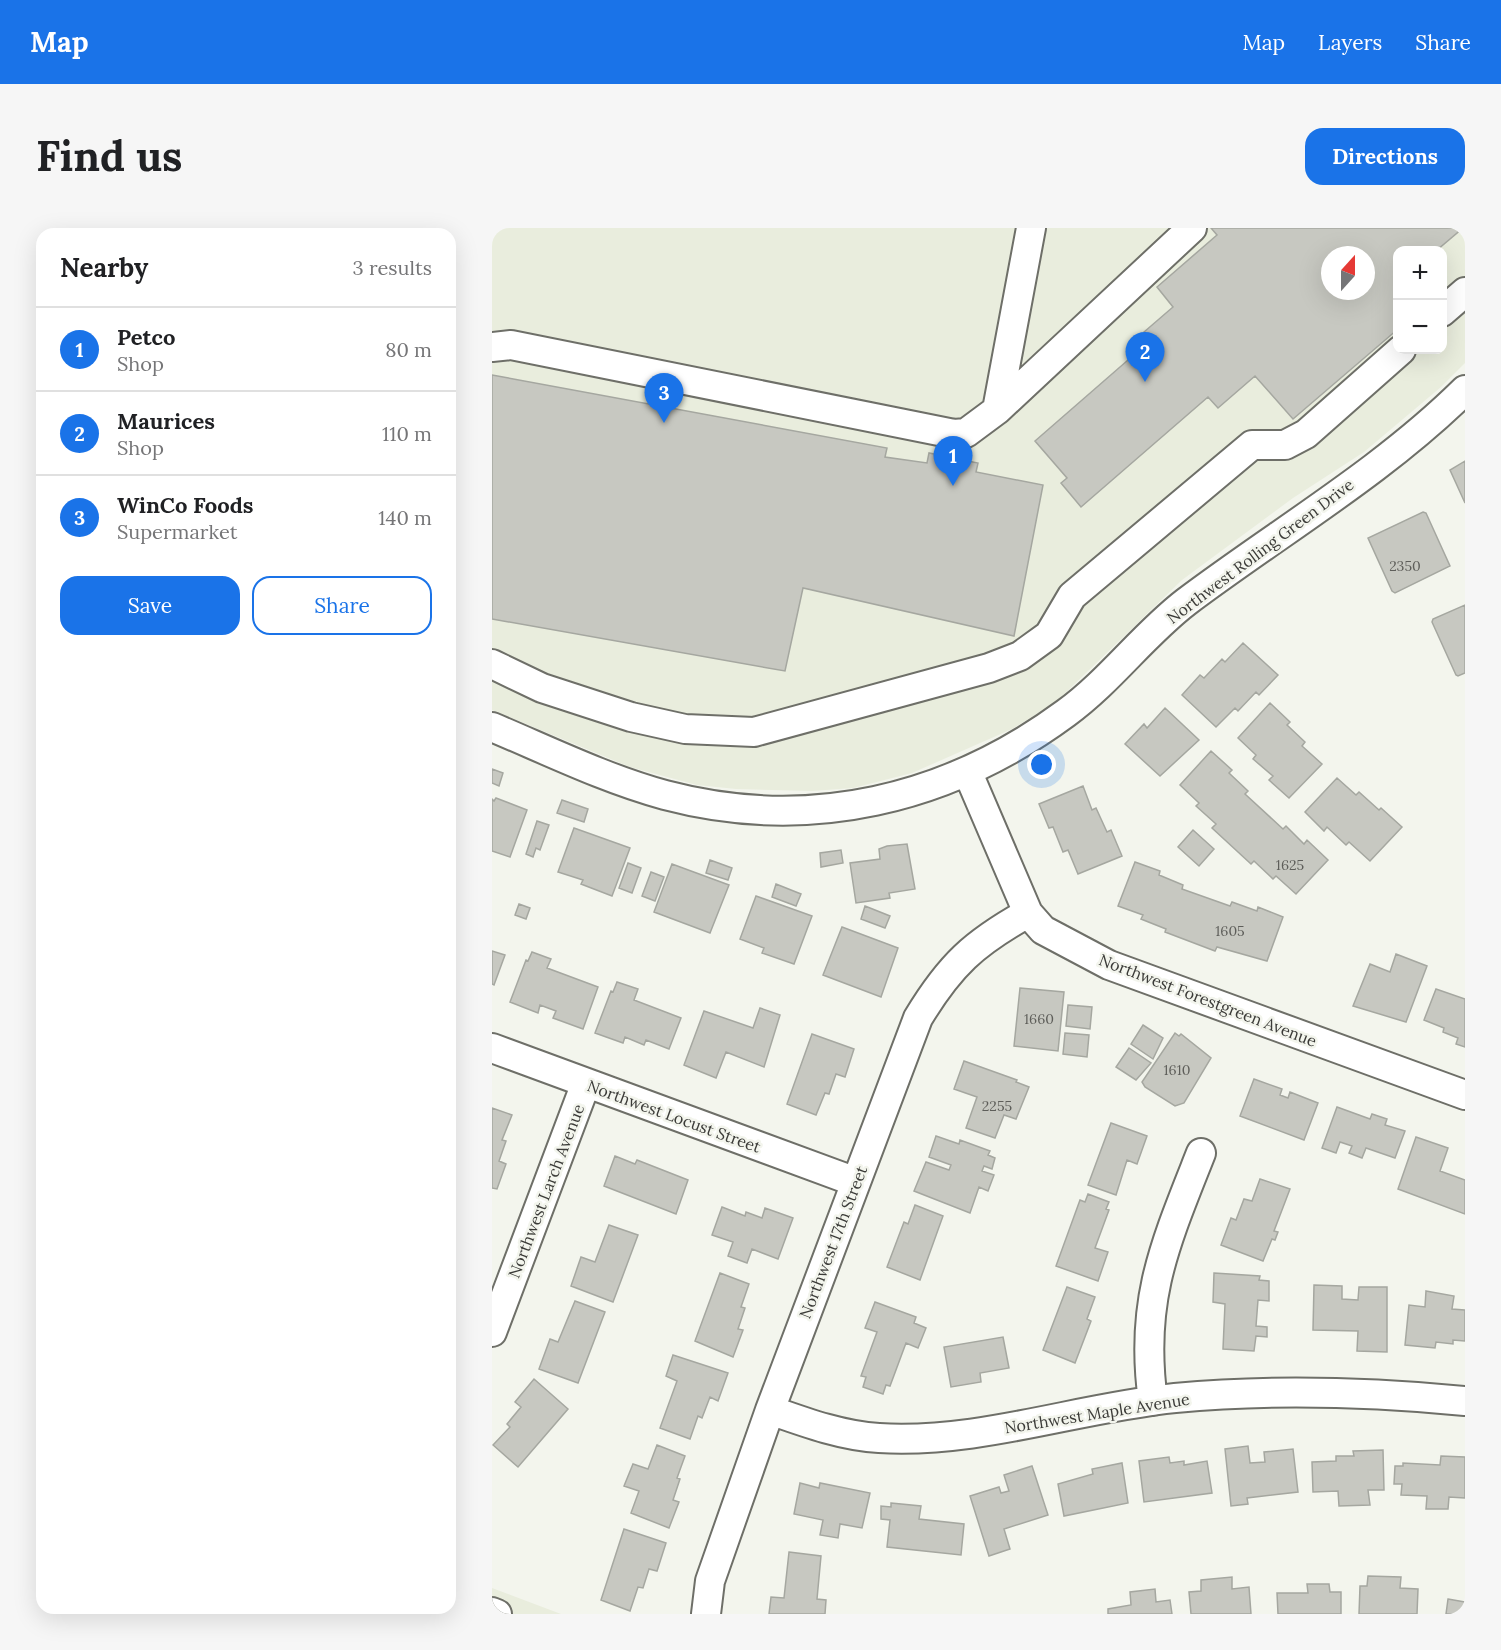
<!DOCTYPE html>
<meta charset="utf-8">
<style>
body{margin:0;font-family:Lora,serif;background:#f6f6f6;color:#202124}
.controls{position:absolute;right:18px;top:18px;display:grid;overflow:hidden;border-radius:12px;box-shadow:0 6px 24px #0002}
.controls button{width:54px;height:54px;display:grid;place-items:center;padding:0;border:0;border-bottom:2px solid #e0e0e0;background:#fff;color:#202124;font:30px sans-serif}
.compass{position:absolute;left:829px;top:18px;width:54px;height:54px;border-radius:50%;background:#fff;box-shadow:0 6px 24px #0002;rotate:21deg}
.you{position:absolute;left:550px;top:537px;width:21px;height:21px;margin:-15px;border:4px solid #fff;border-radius:50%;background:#1a73e8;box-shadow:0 0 0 9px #1a73e833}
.badge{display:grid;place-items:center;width:39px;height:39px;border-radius:50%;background:#1a73e8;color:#fff;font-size:20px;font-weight:700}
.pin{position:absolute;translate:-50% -50px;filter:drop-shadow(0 2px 3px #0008)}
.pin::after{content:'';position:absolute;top:32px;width:21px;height:18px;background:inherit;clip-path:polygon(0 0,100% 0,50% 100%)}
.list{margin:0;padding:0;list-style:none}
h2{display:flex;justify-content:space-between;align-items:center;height:78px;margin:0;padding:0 24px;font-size:26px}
h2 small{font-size:20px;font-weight:400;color:#757577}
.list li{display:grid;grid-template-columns:39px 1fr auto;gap:18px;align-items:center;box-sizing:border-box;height:84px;padding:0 24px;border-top:2px solid #e0e0e0}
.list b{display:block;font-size:22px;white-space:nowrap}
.list p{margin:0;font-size:20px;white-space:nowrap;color:#757577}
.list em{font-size:20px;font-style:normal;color:#757577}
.actions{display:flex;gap:12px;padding:18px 24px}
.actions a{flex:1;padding:14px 0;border:2px solid #1a73e8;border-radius:18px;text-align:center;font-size:21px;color:#1a73e8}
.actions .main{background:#1a73e8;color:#fff}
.map{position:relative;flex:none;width:973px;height:1386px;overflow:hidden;border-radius:18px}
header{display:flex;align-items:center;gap:36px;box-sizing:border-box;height:84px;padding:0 30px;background:#1a73e8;color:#fff}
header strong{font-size:28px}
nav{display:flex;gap:33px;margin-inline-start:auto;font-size:21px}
.intro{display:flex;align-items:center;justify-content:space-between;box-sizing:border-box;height:144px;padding:0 36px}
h1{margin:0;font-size:42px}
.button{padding:15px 27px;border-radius:18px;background:#1a73e8;color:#fff;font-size:21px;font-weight:700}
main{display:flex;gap:36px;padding:0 36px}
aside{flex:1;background:#fff;border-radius:18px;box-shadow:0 6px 24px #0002}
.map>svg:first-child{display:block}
</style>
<header>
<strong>Map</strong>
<nav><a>Map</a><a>Layers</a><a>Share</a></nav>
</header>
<div class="intro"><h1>Find us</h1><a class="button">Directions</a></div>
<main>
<aside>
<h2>Nearby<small>3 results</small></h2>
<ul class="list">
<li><span class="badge">1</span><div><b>Petco</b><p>Shop</p></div><em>80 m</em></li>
<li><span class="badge">2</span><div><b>Maurices</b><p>Shop</p></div><em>110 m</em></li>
<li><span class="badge">3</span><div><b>WinCo Foods</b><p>Supermarket</p></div><em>140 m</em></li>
</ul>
<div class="actions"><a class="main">Save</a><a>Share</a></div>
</aside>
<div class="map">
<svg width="973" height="1386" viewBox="0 0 973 1386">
<rect width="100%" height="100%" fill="#f3f5ed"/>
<path fill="#e9eddd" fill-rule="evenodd" d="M0 0H973V135L949 159 872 224 801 270 690 352 563 475 520 501 420 545 361 560 320 563 244 561 205 557 138 539 0 482ZM906 22H950V122H906ZM838 27H874V63H838Z
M0 1360 69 1386H0Z"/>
<path fill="#c7c8c1" stroke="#a5a7a0" stroke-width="1.5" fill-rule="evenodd" d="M719 0H971L945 22H906V101L801 191 763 148 726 180 716 169 589 279 569 255 575 250 543 213 659 112 652 104 681 79 665 59 725 7ZM838 27H874V63H838Z
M0 147 395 220 393 229 435 235 437 225 461 230 486 235 484 244 551 257 522 408 311 360 293 443 0 391Z
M973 233V275L958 242Z
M931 284 934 285 958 338 903 365 900 363 876 310Z
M973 377V445L966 448 964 447 940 394 941 391Z
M751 415 786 447 767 467 764 464 746 483 743 480 724 499 690 467 708 447 712 450 730 431 733 434Z
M778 475 798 494 795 497 813 514 810 518 830 536 797 570 777 552 781 548 761 531 764 527 746 510Z
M673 480 707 512 668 548 633 516 652 496 655 500Z
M719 523 740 542 737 545 756 563 753 566 791 601 794 598 812 616 815 612 836 632 804 666 784 648 781 651 762 633 759 636 720 600 724 596 704 578 707 575 688 557Z
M0 541 11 545 7 558 0 555Z
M845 550 864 567 867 564 887 582 889 580 910 599 878 633 857 614 854 617 835 599 832 603 813 584Z
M591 558 600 582 604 580 615 604 619 602 630 628 586 646 576 622 571 624 561 599 557 600 547 576Z
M4 570 35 582 18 629 0 623V571L2 573Z
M70 572 96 581 92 594 65 585Z
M45 593 57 597 48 622 44 620 41 629 34 626Z
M82 600 138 620 120 668 89 656 91 652 66 644Z
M701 602 722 621 707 638 686 619Z
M415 616 423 661 397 665 398 670 364 675 358 635 388 631 387 621 395 618Z
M349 622 351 635 329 639 328 625Z
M218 632 240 640 236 652 214 645Z
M643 634 668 643 667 647 691 657 690 661 738 678 740 674 765 683 766 679 791 689 775 733 725 719 723 723 673 704 674 701 649 691 651 687 626 678Z
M136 635 149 640 140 665 127 660Z
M180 636 237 657 218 705 162 684Z
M159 644 172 649 163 673 150 668Z
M284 656 309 666 304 678 280 669Z
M264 668 320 688 302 736 270 725 272 720 248 711Z
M27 676 38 680 34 691 23 687Z
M373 678 398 688 393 700 369 691Z
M350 699 406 720 389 769 331 747Z
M0 723 13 727 2 757 0 756Z
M40 724 59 731 55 740 106 759 91 801 61 790 64 783 48 777 46 785 18 774 34 732 36 733Z
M904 726 935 738 914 794 861 778 878 736 898 744Z
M125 754 146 761 142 772 189 790 177 821 154 812 152 817 133 809 131 815 103 805 119 763 121 764Z
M528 760 572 764 566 823 522 818Z
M944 761 973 771V819L964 816 966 810 951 804 952 800 932 792Z
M576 777 600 779 598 801 574 798Z
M268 780 288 787 272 839 234 824 224 850 192 837 212 783 261 800Z
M651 797 671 810 661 831 639 816Z
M573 805 597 807 595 829 571 826Z
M683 805 687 808 689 806 719 830 692 875 683 878 653 859 650 854Z
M320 806 362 821 353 849 344 846 337 866 333 865 324 887 295 876Z
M637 820 659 835 644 852 624 839Z
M472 833 525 852 524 854 537 859 524 891 512 887 503 910 474 900 485 869 462 861Z
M762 851 790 861 788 867 796 870 798 864 826 875 812 912 748 888Z
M845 879 878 891 880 886 895 891 893 897 913 903 903 930 874 920 870 930 857 925 860 918 848 914 844 925 830 920Z
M0 880 20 887 10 912 14 913 7 933 14 936 5 961 0 960Z
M619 895 655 908 645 936 635 932 624 967 596 957Z
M444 908 467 916 468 912 498 923 496 927 503 930 500 941 492 938 490 943 502 947 496 963 487 959 478 985 422 963 434 934 457 942 459 937 437 929Z
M924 909 956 920 948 943 973 952V986L906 961Z
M123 928 143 936 145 932 196 952 184 986 112 958Z
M768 951 798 961 782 1003 786 1004 783 1012 780 1011 771 1033 729 1017 739 990 744 992 752 971 760 973Z
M596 966 617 974 614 981 617 982 603 1020 616 1024 606 1053 564 1038 588 972 593 974Z
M423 977 451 988 428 1052 395 1039 412 994 416 996Z
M230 979 253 988 254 984 270 990 273 980 301 990 286 1031 260 1021 255 1035 236 1028 241 1014 220 1007Z
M117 997 146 1007 121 1074 79 1058 89 1029 103 1034Z
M228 1045 257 1056 249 1079 253 1080 246 1101 251 1102 241 1129 203 1113Z
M722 1045 768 1048 767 1052 777 1053V1073L766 1072 764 1098 775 1099V1109L764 1108 762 1123 731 1121 733 1076 721 1074Z
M822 1057 850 1058V1071L866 1072 867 1059H895V1124L865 1123 866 1103 821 1102Z
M575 1059 603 1069 595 1091 599 1093 583 1135 551 1122Z
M934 1063 962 1068 960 1081 973 1082V1113L961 1112V1116L944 1114 943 1120 913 1117 917 1077 933 1079Z
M83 1073 113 1084 86 1155 47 1141 58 1111 66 1114Z
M383 1074 424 1089 422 1095 434 1100 426 1120 414 1115 398 1158 394 1157 391 1166 371 1159 374 1149 369 1148 385 1104 373 1100Z
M511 1109 517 1140 488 1145 489 1154 459 1159 452 1119Z
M181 1127 236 1145 226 1173 218 1169 210 1190 206 1188 198 1211 168 1200 185 1153 174 1148Z
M42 1151 76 1181 26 1239 1 1217 18 1199 15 1196 29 1179 23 1174Z
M165 1217 193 1228 185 1250 188 1251 181 1272 187 1274 177 1300 139 1285 147 1263 132 1258 141 1236 156 1241Z
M756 1218 758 1235 773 1234 772 1224 801 1221 806 1264 755 1270 756 1276 739 1278 733 1221Z
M891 1222 892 1262H876L878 1277 847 1278 846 1263 821 1264 820 1234 844 1233V1228H862L861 1223Z
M949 1228 973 1229V1270L957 1269 956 1281H934L935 1268 909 1267 910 1256H902L903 1238H911V1235L948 1237Z
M677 1229 678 1235 692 1233V1237L715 1233 720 1265 652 1274 647 1233Z
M630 1235 636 1275 572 1288 566 1256 601 1246 600 1241Z
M540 1238 556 1287 512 1301 518 1321 497 1328 478 1268 507 1259 509 1265 517 1263 512 1247Z
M308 1255 327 1260 328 1255 378 1265 370 1300 348 1296 346 1310 328 1307 331 1292 302 1286Z
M399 1275 429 1278 427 1291 472 1296 469 1327 395 1319 398 1292 389 1291V1278L399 1279Z
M132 1301 174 1315 165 1343 157 1341 151 1360 146 1359 138 1383 109 1372Z
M297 1324 329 1328 325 1371 334 1372 333 1386H277L279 1369 292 1370Z
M876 1348 909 1349 908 1360 926 1361 925 1386H867L868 1358H875Z
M740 1349V1361L757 1359 759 1386H699L697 1364 709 1363V1352Z
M815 1356H837L838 1364H849V1386H786L785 1365H816Z
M663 1361 664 1374 678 1372 680 1386H616V1381L639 1377 638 1364Z
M956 1371 973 1374V1386H954Z"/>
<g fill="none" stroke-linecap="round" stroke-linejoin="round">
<g stroke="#6e6f68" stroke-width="32">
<path id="minor" d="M950 84 973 64
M0 119 19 117 462 206 474 205 505 182 700 0
M505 182 539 0
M0 436 50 460 139 489 193 501 262 504 497 440 528 428 557 407 580 368 760 217H793L814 206 909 122
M0 499C57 523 114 551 173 567 317 605 456 572 574 485 618 453 651 407 694 374 787 304 890 244 973 162
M476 545 536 685 551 702 617 737 973 867
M0 820 364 954
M0 1104 94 855
M661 1173C647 1073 673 1016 709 925
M278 1182C312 1194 350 1208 387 1210 488 1216 584 1180 683 1170 779 1161 877 1164 973 1173
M0 1384 5 1386
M214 1386 218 1353 278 1182 426 790C458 737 482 715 536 685"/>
</g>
<use href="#minor" stroke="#fff" stroke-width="28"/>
</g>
<g text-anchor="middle" stroke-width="5" stroke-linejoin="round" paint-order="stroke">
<g font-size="14" fill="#5e5e5a">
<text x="913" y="343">2350</text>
<text x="798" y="642">1625</text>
<text x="738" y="708">1605</text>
<text x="547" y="796">1660</text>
<text x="685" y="847">1610</text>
<text x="505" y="883">2255</text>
</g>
<g font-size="16" fill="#3b3b38" stroke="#f3f5ed">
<text transform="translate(768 323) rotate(-37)" y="6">Northwest Rolling Green Drive</text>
<text transform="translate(716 772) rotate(21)" y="6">Northwest Forestgreen Avenue</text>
<text transform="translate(182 888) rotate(20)" y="6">Northwest Locust Street</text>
<text transform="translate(54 963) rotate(-69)" y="6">Northwest Larch Avenue</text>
<text transform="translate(341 1014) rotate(-69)" y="6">Northwest 17th Street</text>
<text transform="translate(605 1185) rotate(-9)" y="6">Northwest Maple Avenue</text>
</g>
</g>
</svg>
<div class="controls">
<button>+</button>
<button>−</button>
</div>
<svg class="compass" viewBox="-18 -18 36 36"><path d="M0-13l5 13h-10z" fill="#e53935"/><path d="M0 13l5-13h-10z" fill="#757577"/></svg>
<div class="you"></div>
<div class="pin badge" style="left:461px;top:258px">1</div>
<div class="pin badge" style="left:653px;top:154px">2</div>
<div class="pin badge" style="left:172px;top:195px">3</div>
</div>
</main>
